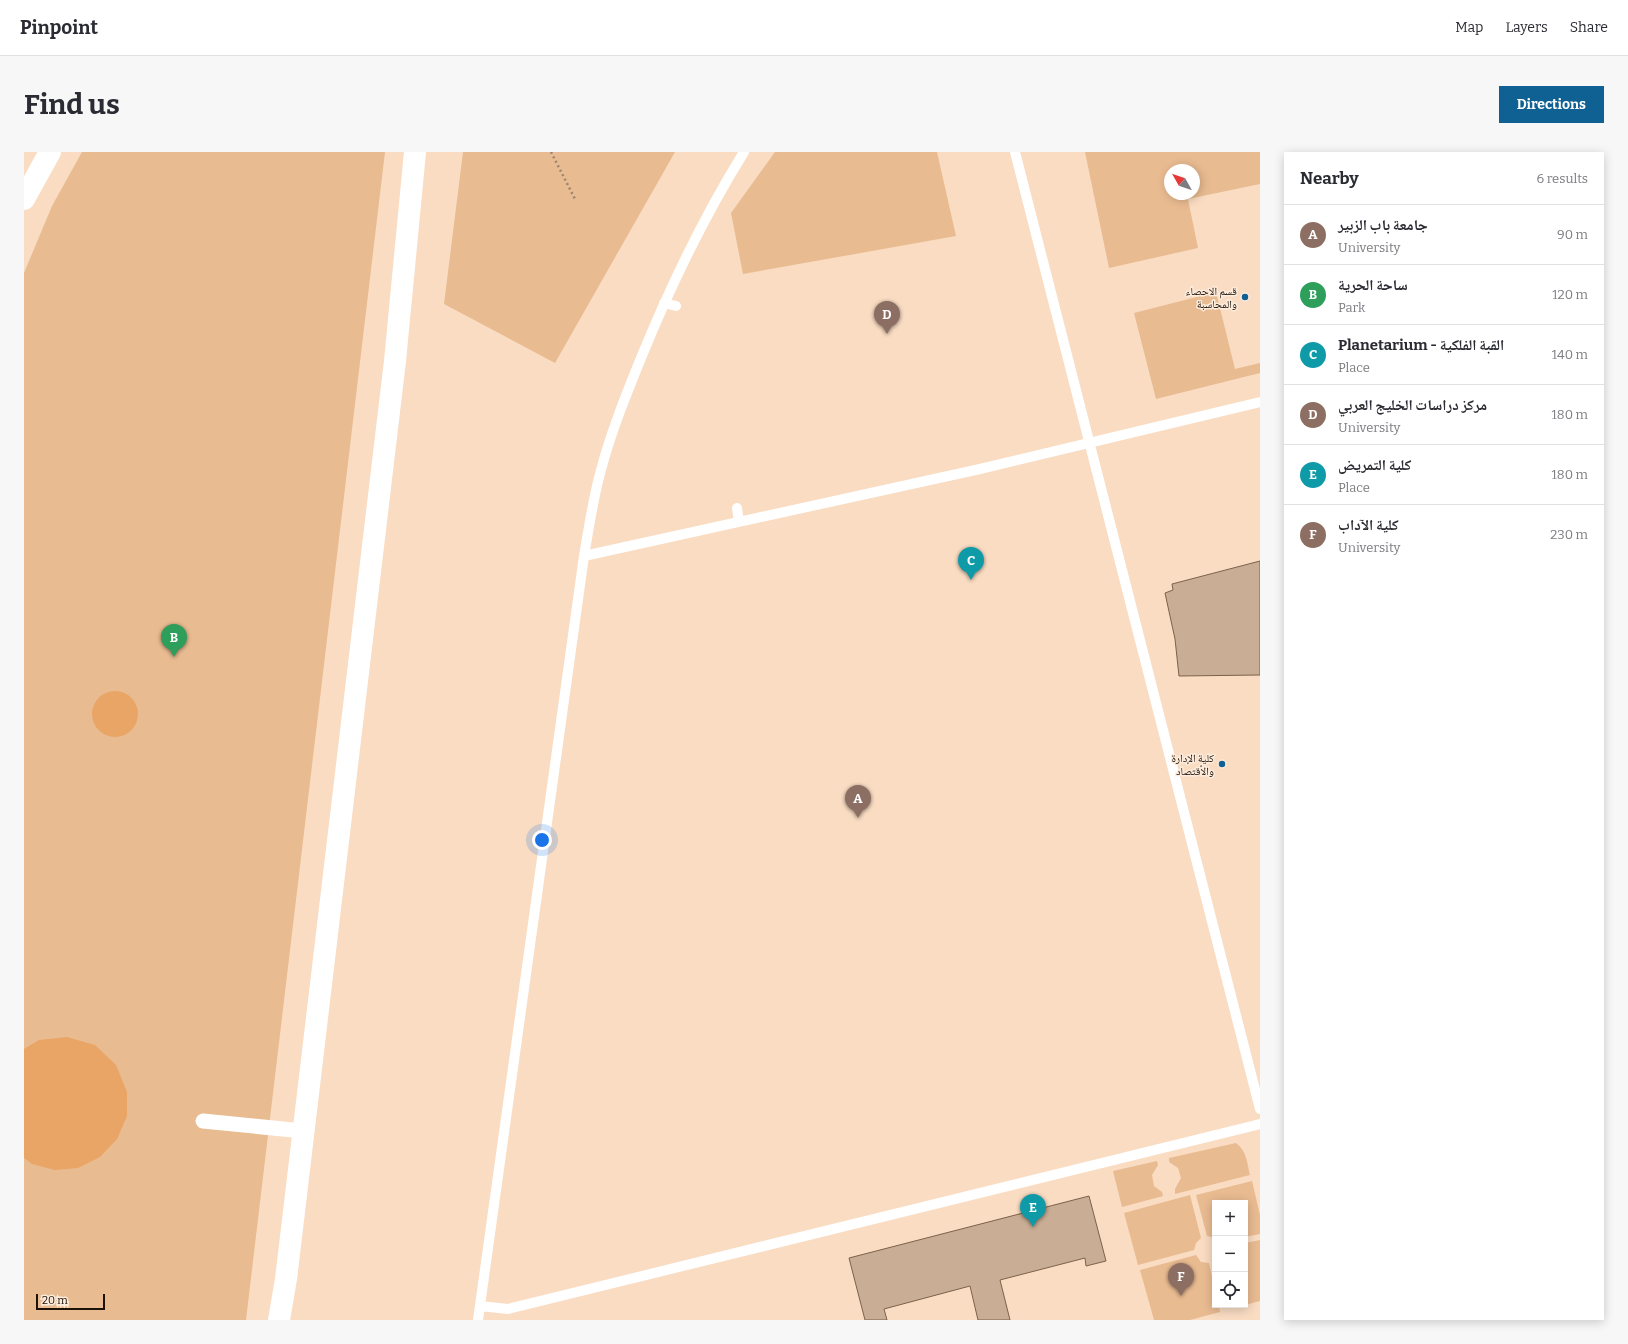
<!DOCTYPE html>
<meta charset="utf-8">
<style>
body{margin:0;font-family:Bitter,"Noto Naskh Arabic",serif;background:#f7f7f7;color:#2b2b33}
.controls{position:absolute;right:12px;bottom:12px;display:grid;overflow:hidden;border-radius:0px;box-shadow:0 2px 10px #0003}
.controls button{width:36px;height:36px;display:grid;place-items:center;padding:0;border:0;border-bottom:1px solid #e1e1e2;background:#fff;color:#2b2b33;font:20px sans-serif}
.compass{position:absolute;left:1140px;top:12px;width:36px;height:36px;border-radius:50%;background:#fff;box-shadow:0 2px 10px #0003;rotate:310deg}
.scale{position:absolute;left:12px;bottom:10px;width:69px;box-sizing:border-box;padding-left:4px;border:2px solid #1c1209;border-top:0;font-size:11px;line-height:14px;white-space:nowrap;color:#1c1209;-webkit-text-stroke:3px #feecdc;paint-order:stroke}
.you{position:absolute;left:518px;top:688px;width:14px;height:14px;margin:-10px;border:3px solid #fff;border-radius:50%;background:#1a73e8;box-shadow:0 0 0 6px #1a73e833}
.badge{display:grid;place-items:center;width:26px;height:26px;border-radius:50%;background:#106193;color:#fff;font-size:13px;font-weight:700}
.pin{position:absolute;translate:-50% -33px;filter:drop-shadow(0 1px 2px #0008)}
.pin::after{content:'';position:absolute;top:21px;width:14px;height:12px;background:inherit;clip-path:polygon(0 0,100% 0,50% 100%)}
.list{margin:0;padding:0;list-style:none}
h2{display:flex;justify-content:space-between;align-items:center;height:52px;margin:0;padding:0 16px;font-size:17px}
h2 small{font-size:13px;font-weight:400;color:#7c7c81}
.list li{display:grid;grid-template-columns:26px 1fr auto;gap:12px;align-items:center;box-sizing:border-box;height:60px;padding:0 16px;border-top:1px solid #e1e1e2}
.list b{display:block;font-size:15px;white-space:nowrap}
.list p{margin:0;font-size:13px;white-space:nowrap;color:#7c7c81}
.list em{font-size:13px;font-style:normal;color:#7c7c81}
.icon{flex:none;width:22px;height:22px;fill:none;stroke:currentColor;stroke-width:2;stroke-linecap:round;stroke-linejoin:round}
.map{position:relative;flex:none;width:1236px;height:1168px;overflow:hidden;border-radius:0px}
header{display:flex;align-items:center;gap:24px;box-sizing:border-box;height:56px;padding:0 20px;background:#fff;border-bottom:1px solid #e1e1e2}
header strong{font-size:19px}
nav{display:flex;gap:22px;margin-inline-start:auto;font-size:14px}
.intro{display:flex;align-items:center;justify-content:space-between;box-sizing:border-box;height:96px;padding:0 24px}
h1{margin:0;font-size:28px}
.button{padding:10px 18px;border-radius:0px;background:#106193;color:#fff;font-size:14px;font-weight:700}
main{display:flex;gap:24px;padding:0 24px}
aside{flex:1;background:#fff;border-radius:0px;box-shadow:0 2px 10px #0003}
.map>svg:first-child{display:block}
</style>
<header>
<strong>Pinpoint</strong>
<nav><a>Map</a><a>Layers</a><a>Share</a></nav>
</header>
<div class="intro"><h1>Find us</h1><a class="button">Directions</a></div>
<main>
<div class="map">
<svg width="1236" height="1168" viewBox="0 0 1236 1168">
<rect width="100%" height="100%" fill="#f9dcc2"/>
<path fill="#e9bb91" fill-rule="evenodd" d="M58 0H361L222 1168H0V121L28 54Z
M439 0H651L531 211 420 152Z
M751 0H913L932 84 719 122 707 61Z
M1061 0H1236V32L1164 47 1174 96 1085 116ZM1146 18H1170V42H1146Z
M1192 140 1211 217 1236 211V221L1132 247 1110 161Z
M1212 991C1223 999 1223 1011 1226 1023L1151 1042V1037L1157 1026 1154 1016 1145 1010V1006Z
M1133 1009 1134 1013 1128 1023 1130 1034 1138 1040 1139 1044 1098 1055 1089 1019Z
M1228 1029 1236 1063V1082L1221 1085V1051H1191V1086L1183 1084 1172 1043Z
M1166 1043 1177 1086 1172 1091 1170 1098 1114 1113 1100 1061Z
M1236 1088V1149L1221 1153V1091Z
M1172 1103 1177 1110 1185 1111 1191 1138V1153H1195L1196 1160 1166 1168H1130L1116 1118Z"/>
<path fill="#e9a566" d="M68 562a23 23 0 1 1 46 0a23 23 0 1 1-46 0Z
M43 885 71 893 92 913 103 940V964L93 987 76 1005 54 1016 31 1018 8 1012 0 1006V897L15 888Z"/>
<path fill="#c9ad94" stroke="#7c624b" d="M1236 409V523L1155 524 1151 487 1141 441 1149 438 1148 432Z
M1065 1044 1082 1109 1062 1114 1061 1106 976 1128 986 1168H954L946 1134 860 1157 863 1168H841L825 1106Z"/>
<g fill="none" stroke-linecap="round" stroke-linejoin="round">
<path stroke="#9a8572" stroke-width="2.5" stroke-dasharray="2 3" stroke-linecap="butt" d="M527 0 552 49"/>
<path stroke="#fff" stroke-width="10" d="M991 0 1236 957
M640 151 652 154
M713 356 715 370
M560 404C565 375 569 346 577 318 587 280 602 243 617 206 646 135 679 66 720 0
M456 1154 484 1157 1236 972
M454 1168 560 404 956 317 1236 250"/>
<path stroke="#fff" stroke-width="15" d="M179 969 279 979"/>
<path stroke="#fff" stroke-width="22" d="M0 47 26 0
M255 1168 262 1127 371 209 391 0"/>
</g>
<g fill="#106193" stroke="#feecdc" stroke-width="1.5">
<circle cx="1221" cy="145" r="4"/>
<circle cx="1198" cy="612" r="4"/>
</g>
<g text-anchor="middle" stroke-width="3" stroke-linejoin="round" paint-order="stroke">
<g font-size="11" fill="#1c1209" stroke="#feecdc" text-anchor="end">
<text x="1213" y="143">قسم الاحصاء<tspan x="1213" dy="13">والمحاسبة</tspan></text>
<text x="1190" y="610">كلية الإدارة<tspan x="1190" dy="13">والأقتصاد</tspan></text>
</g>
</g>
</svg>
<div class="controls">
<button>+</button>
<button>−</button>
<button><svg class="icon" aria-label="locate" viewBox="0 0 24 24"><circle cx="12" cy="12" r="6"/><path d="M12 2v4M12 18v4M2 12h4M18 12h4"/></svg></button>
</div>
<svg class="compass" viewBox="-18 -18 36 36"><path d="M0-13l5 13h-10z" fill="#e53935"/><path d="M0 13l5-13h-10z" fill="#7c7c81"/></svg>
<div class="scale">20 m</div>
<div class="you"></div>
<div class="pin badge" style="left:834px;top:666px;background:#8d6e63">A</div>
<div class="pin badge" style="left:150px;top:505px;background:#2e9e5b">B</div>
<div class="pin badge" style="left:947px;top:428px;background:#0f9aa8">C</div>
<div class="pin badge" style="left:863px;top:182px;background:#8d6e63">D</div>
<div class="pin badge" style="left:1009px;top:1075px;background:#0f9aa8">E</div>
<div class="pin badge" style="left:1157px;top:1144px;background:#8d6e63">F</div>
</div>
<aside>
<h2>Nearby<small>6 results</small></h2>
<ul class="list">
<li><span class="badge" style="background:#8d6e63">A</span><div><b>جامعة باب الزبير</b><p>University</p></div><em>90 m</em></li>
<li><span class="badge" style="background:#2e9e5b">B</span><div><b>ساحة الحرية</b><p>Park</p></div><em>120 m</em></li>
<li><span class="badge" style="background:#0f9aa8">C</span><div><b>Planetarium - القبة الفلكية</b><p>Place</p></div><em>140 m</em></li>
<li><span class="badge" style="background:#8d6e63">D</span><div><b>مركز دراسات الخليج العربي</b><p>University</p></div><em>180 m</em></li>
<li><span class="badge" style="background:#0f9aa8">E</span><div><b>كلية التمريض</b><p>Place</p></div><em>180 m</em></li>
<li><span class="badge" style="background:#8d6e63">F</span><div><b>كلية الآداب</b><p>University</p></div><em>230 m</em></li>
</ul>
</aside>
</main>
